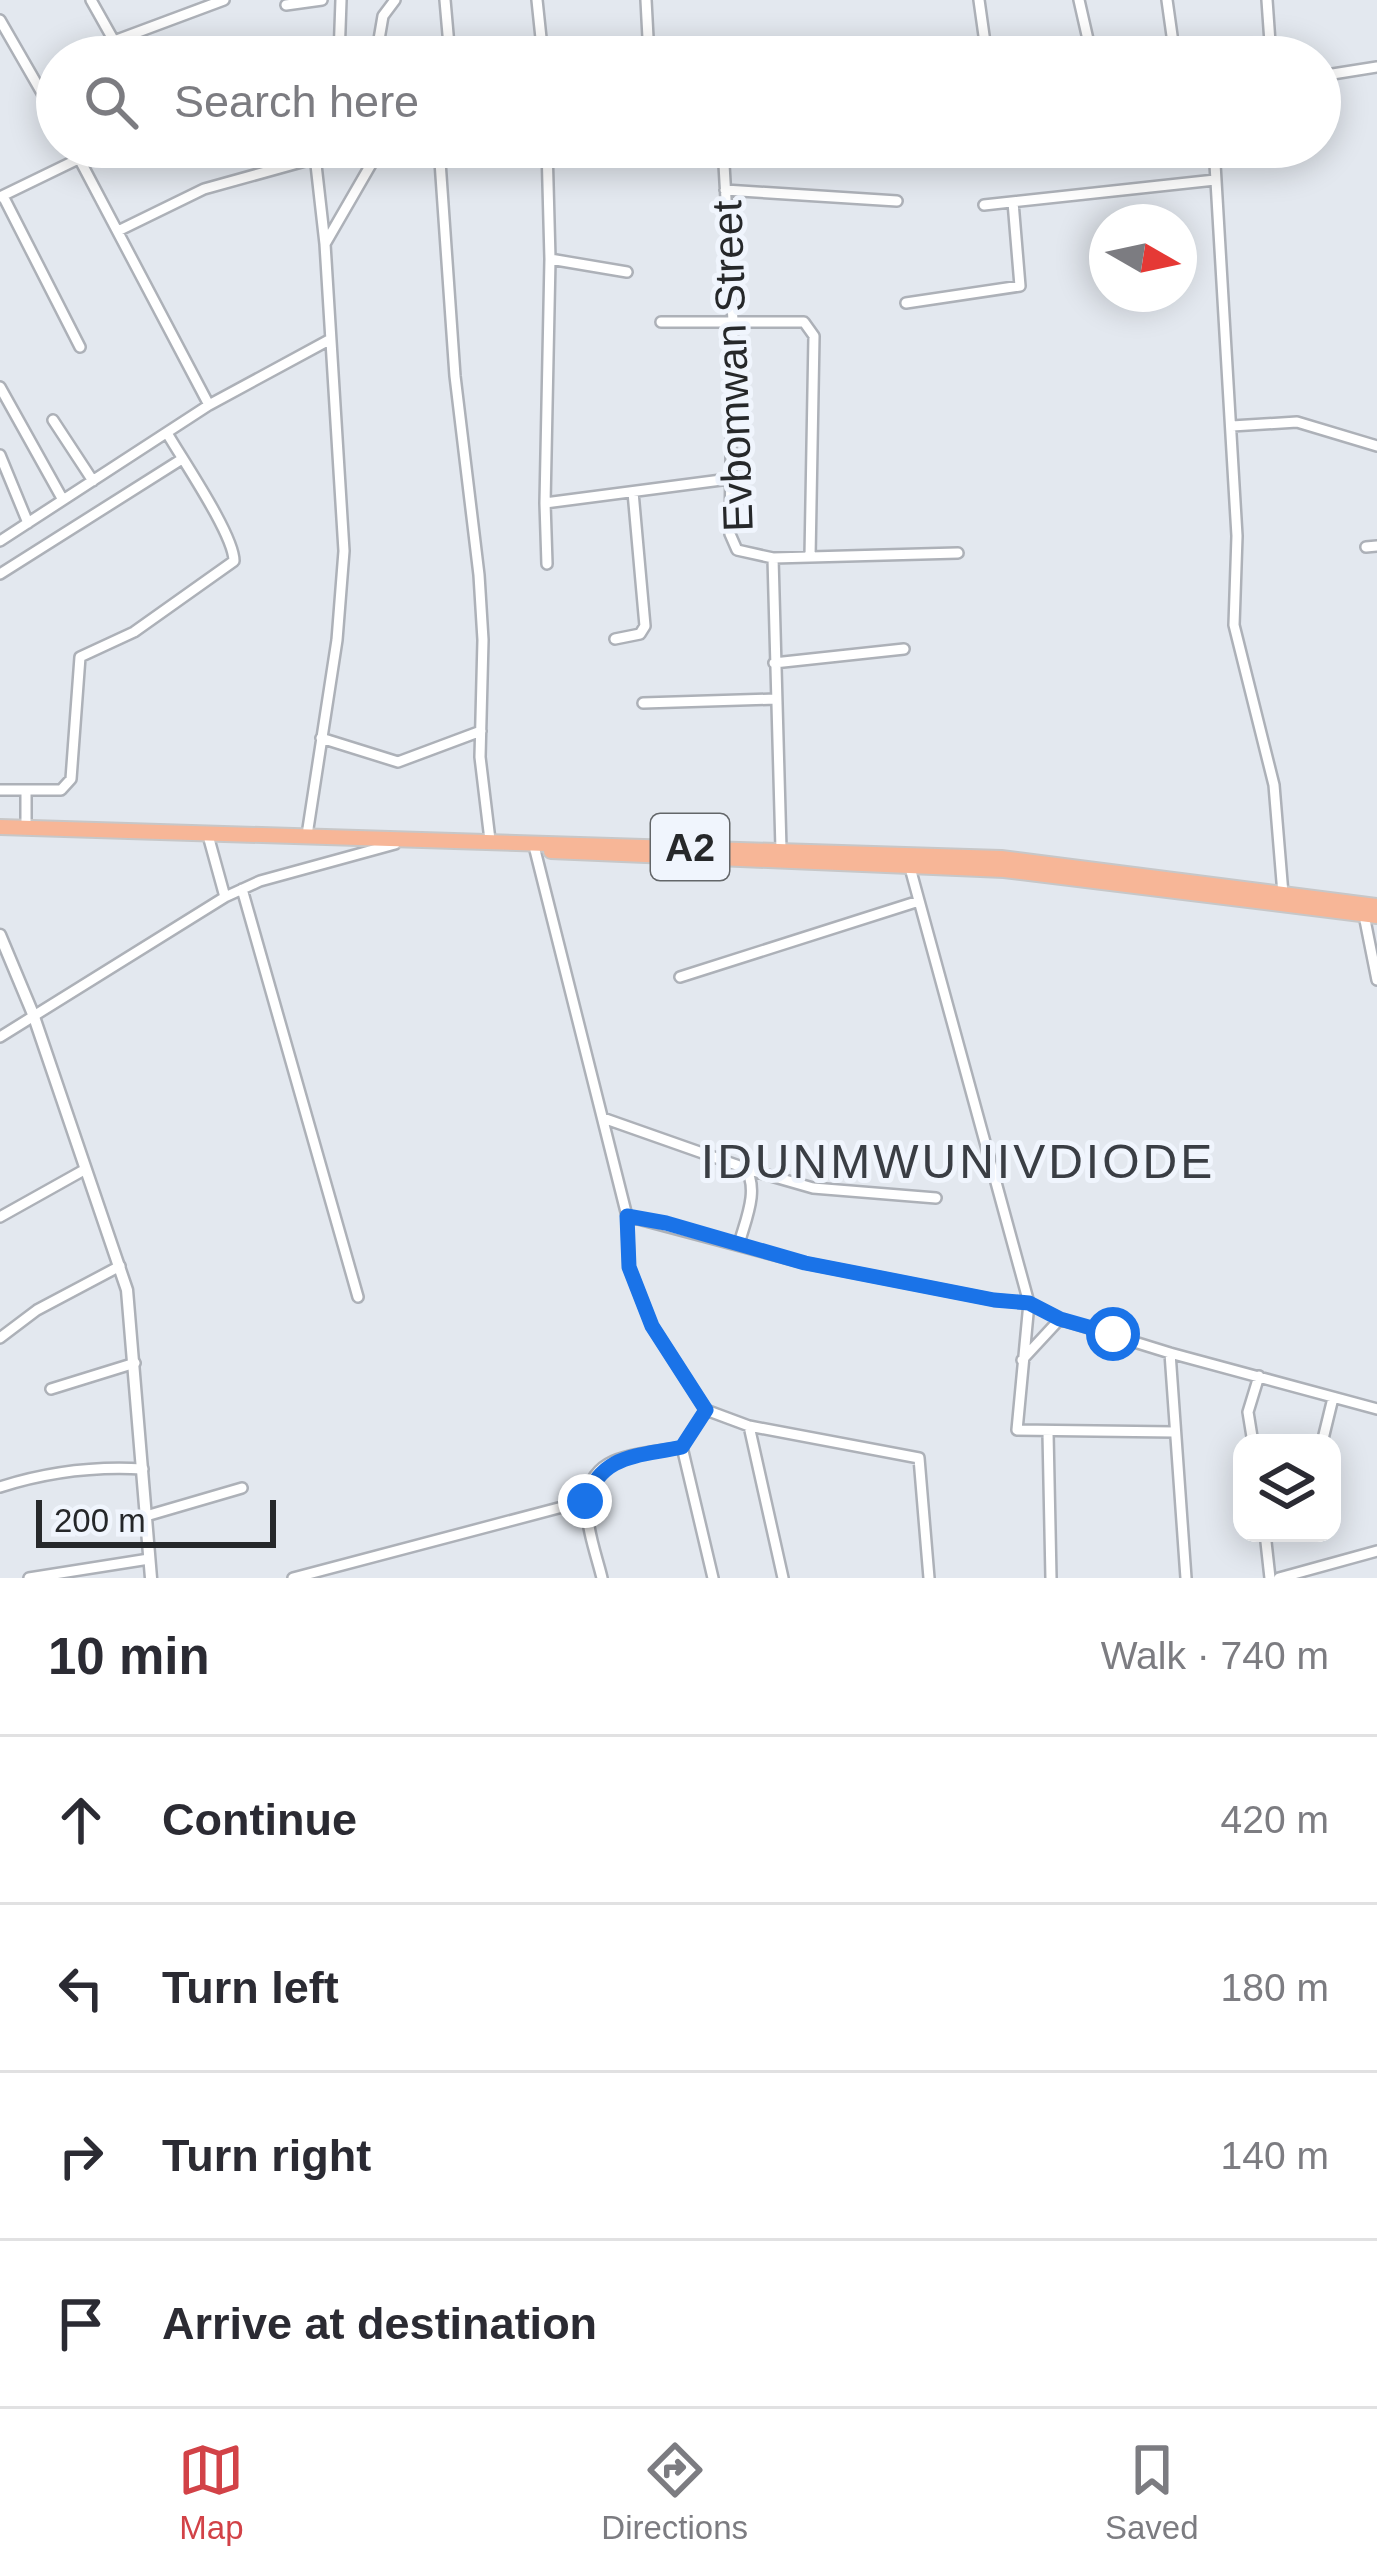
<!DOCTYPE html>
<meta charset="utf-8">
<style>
body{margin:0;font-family:Helvetica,sans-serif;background:#f7f7f7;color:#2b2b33}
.controls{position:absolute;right:36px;bottom:36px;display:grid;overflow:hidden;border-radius:24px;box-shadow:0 6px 30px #0003}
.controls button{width:108px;height:108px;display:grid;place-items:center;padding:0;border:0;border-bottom:3px solid #e1e1e2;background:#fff;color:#2b2b33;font:60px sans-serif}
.compass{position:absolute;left:1089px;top:204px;width:108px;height:108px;border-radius:50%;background:#fff;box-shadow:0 6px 30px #0003;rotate:99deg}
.scale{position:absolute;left:36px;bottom:30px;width:240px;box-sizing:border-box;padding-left:12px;border:6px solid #26282a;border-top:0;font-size:33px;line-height:42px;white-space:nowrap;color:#26282a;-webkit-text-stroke:9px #f0f5fd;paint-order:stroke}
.stop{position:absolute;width:36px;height:36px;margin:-27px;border:9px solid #1a73e8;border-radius:50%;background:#fff}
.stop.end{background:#1a73e8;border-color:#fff;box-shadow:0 3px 12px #0008}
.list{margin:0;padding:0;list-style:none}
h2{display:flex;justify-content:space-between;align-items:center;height:156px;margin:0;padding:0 48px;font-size:51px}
h2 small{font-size:39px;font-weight:400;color:#7c7c81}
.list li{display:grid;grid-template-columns:78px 1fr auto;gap:36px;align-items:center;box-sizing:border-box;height:168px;padding:0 48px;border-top:3px solid #e1e1e2}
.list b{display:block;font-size:45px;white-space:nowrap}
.list em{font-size:39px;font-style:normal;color:#7c7c81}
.icon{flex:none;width:66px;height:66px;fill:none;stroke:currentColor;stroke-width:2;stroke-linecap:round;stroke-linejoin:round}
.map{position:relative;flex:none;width:1377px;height:1578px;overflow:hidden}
.search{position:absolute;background:#fff;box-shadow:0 6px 30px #0003;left:36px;right:36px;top:36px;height:132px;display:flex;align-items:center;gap:30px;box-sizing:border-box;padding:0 42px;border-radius:66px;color:#7c7c81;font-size:45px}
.sheet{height:828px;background:#fff}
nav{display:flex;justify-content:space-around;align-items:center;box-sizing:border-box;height:168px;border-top:3px solid #e1e1e2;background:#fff;font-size:33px;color:#7c7c81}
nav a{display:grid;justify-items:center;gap:6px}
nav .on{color:#d24247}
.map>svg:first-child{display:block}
</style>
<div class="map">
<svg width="1377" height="1578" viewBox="0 0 1377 1578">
<rect width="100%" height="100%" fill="#e3e8ef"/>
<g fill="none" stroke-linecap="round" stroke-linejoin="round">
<g stroke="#adb1b8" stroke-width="14">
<path id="minor" d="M91 0 123 57
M445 0 450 57
M537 0 543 57
M646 0 649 57
M979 0 987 57
M1079 0 1092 57
M1167 0 1175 57
M1267 0 1271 57
M286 5 322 0
M0 20 57 119
M114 41 224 0
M339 57 341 0
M376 57 383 16 395 0
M1320 76 1377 67
M73 147 209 405
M439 147 455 376 479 575 483 640 480 757 490 840
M547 147 550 259 545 503 729 479
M723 147 733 321 730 534 737 550 773 558 958 553
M1214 147 1237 536 1234 625 1274 785 1283 894
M725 190 897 201
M3 196 80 347
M0 197 103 147
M984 205 1215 180
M118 231 204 189 316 158
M325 244 381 147
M550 259 627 272
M906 303 1020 286 1013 202
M661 322H804L814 336 810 557
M0 387 63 500
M53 420 93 481
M1232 426 1297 422 1377 446
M0 455 28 523
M545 503 547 564
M0 541 209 405 329 340
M1366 547 1377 546
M773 558 781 849
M0 574 182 459
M615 639 640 634 645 626 633 492
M774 663 904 649
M643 703 776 699
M321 738 398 762 481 731
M0 790H26
M26 828V790H61L71 779 80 657 134 632 234 561C234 535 182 459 167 433
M307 835 337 640 344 551 325 244 314 147
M209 839 225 897
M535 850 627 1216 629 1267 652 1326 706 1410
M909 864 1029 1303 1017 1430 1174 1432
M242 889 358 1297
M1364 915 1377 980
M680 977 919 901
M0 1037 225 897 260 881 395 844
M603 1118 745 1168C760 1189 745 1221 739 1244
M750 1170 813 1188 936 1198
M627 1216 805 1263 994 1300 1029 1303 1060 1319 1170 1353 1377 1409
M0 1217 84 1170
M0 1338 37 1310 120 1266
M1170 1353 1186 1578
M1022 1360 1060 1319
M51 1389 135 1363
M749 1426 783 1578
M1048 1433 1051 1578
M1253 1443 1248 1412 1259 1376
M1322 1443 1333 1398
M682 1447 713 1578
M0 1487C47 1472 93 1466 143 1469
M146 1516 242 1488
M1265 1533 1270 1578
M29 1578 149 1559
M293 1578 585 1501
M602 1578C594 1544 569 1487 608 1464 627 1453 660 1452 682 1447L706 1410 749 1426 919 1458 929 1578
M1279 1578 1377 1551"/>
</g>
<g stroke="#adb1b8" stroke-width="15">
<path id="tertiary" d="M0 935 33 1014 127 1290 151 1578"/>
</g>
<g stroke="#c7c7c8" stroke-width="18">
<path id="trunk" d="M0 827 1001 858 1377 906
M551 851 1004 870 1377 916"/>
</g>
<use href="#minor" stroke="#fff" stroke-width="9"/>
<use href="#tertiary" stroke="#fff" stroke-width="10"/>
<use href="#trunk" stroke="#f7b697" stroke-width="14"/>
</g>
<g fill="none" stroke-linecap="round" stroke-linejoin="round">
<path stroke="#1a73e8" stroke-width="15" d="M585 1501C603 1453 637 1457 682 1447L706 1410 652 1326 629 1267 627 1216 666 1223 805 1263 994 1300 1029 1303 1060 1319 1113 1334"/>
</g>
<g text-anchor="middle" stroke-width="10" stroke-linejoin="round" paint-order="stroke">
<rect fill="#f0f5fd" stroke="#636669" stroke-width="3" x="651" y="814" width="78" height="66" rx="9"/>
<g font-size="39" font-weight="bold" fill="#26282a">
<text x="690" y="861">A2</text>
</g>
<g font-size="42" fill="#26282a" stroke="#f0f5fd">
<text transform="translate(732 366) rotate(-92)" y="15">Evbomwan Street</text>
</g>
<g font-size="48" letter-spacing="3" fill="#3a3e44" stroke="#f0f5fd">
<text x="958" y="1178">IDUNMWUNIVDIODE</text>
</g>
</g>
</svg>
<div class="controls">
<button><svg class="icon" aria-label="layers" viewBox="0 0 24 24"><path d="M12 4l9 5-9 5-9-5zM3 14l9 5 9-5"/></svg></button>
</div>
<svg class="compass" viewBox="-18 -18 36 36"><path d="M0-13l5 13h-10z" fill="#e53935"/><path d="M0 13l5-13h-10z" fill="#7c7c81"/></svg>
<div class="scale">200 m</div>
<div class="stop" style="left:1113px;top:1334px"></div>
<div class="stop end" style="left:585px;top:1501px"></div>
<div class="search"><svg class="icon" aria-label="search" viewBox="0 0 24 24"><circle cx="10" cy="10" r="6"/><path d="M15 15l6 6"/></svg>Search here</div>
</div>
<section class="sheet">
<h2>10 min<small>Walk · 740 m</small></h2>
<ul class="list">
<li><svg class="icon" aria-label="ahead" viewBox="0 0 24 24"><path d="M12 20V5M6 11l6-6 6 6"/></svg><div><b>Continue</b></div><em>420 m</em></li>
<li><svg class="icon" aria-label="left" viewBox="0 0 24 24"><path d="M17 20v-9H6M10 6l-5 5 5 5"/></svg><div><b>Turn left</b></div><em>180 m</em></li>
<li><svg class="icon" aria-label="right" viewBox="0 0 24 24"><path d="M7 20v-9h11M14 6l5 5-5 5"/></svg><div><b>Turn right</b></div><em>140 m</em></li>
<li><svg class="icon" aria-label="arrive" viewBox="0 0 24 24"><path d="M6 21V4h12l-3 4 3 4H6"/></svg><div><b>Arrive at destination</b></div></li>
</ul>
</section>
<nav>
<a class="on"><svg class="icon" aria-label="map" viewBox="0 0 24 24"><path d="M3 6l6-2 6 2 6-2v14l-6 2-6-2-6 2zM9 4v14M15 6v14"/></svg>Map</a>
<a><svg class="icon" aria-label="directions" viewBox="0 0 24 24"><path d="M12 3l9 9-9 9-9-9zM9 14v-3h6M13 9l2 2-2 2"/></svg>Directions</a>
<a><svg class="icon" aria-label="saved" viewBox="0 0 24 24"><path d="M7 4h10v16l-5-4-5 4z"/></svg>Saved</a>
</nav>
